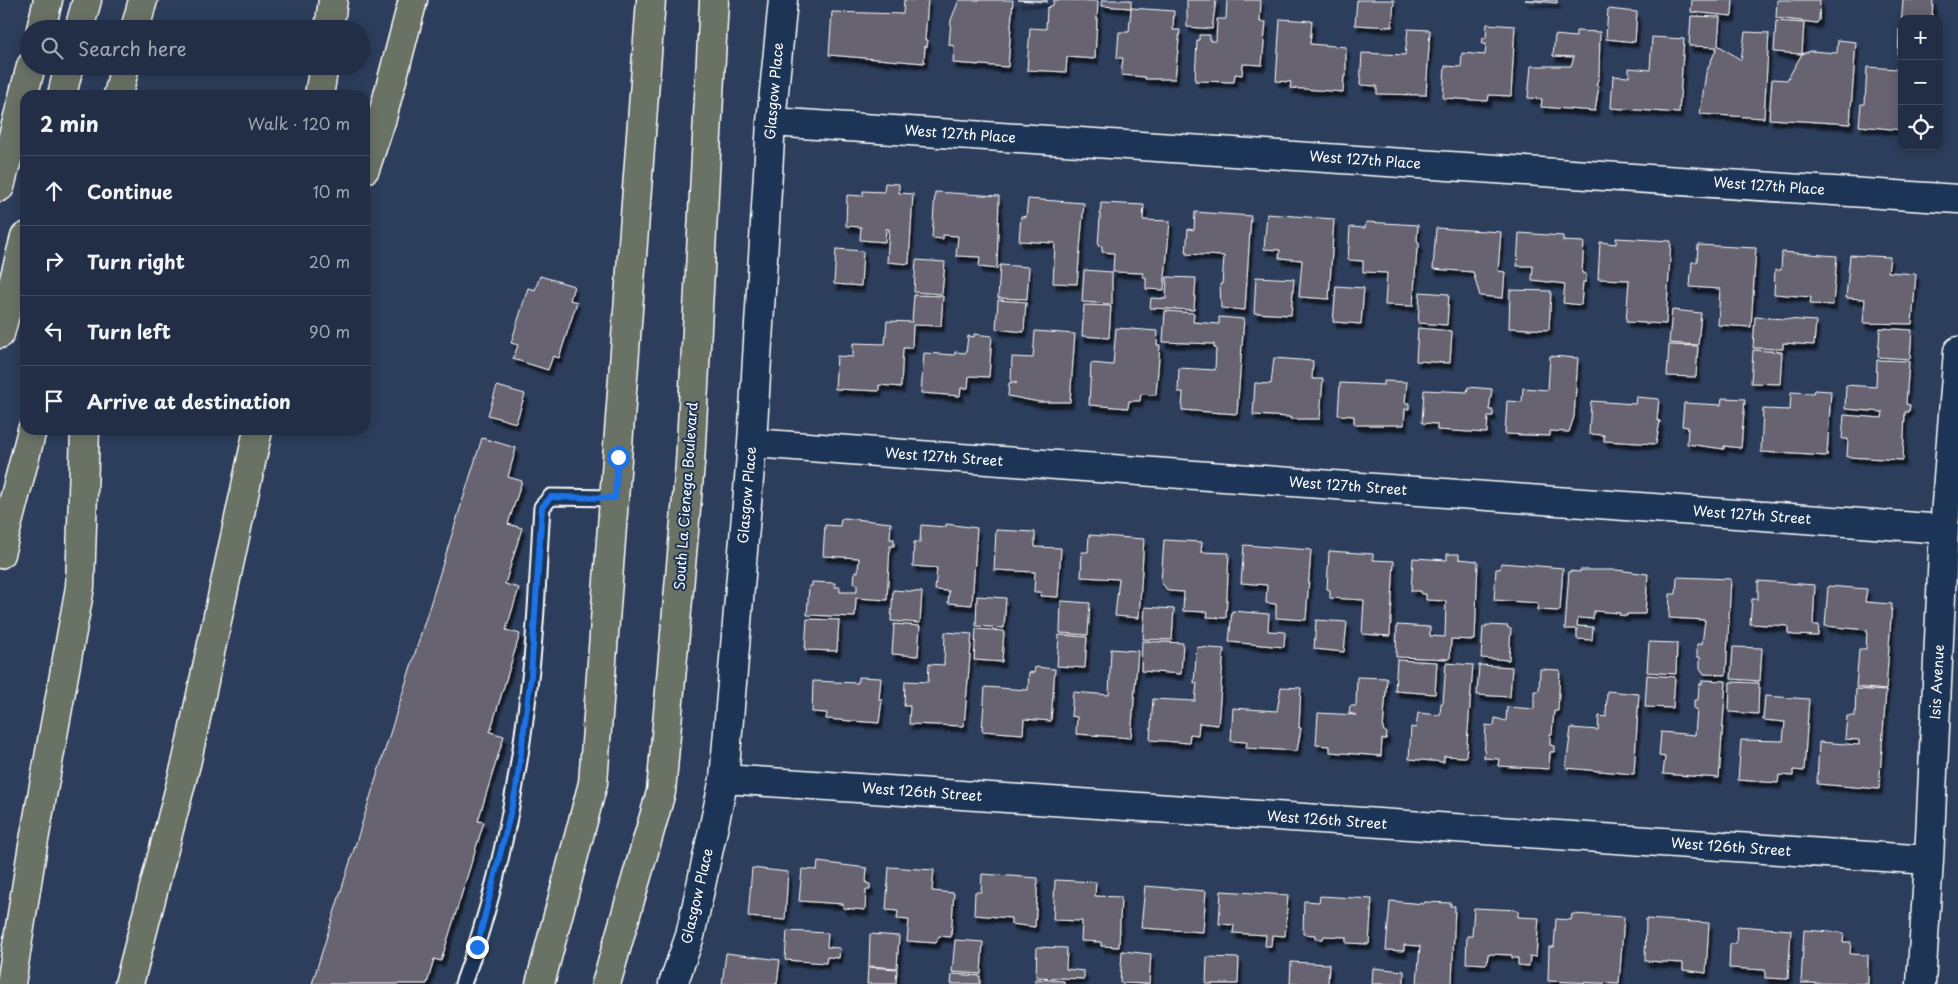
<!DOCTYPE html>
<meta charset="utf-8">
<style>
body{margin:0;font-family:"Playpen Sans",sans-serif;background:#29364c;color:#f1f3f6}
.controls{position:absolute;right:15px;top:15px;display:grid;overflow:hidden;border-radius:10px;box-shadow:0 2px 12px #0003}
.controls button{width:45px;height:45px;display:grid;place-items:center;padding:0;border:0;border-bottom:1px solid #3e4a5e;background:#212e45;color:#f1f3f6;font:25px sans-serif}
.stop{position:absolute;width:15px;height:15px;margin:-11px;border:4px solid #1a73e8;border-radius:50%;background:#fff}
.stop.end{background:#1a73e8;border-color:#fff;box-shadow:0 1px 5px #0008}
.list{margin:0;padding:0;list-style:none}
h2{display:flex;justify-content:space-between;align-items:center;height:65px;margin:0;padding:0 20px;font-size:21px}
h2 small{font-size:16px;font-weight:400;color:#a2a8b3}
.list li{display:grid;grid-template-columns:32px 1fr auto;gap:15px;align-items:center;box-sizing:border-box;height:70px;padding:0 20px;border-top:1px solid #3e4a5e}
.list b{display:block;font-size:19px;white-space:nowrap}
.list em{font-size:16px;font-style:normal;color:#a2a8b3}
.icon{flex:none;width:28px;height:28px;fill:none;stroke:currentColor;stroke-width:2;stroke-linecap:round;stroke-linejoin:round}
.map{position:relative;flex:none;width:1958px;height:984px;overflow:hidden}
.search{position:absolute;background:#212e45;box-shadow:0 2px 12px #0003;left:20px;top:20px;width:350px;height:55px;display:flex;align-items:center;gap:12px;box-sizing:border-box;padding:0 18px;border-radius:28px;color:#a2a8b3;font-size:19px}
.panel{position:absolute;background:#212e45;box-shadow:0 2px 12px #0003;left:20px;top:90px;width:350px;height:345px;border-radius:15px}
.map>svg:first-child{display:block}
</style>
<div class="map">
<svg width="1958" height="984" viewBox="0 0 1958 984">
<defs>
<filter id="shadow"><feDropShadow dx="3" dy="5.5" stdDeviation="1" flood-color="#0009"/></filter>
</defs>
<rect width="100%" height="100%" fill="#2c3e5c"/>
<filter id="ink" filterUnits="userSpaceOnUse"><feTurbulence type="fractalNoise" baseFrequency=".02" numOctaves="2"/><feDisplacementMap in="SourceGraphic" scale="10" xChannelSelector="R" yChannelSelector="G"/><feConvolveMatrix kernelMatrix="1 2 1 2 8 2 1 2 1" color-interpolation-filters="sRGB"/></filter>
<g filter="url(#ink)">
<path fill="#676471" stroke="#fff" filter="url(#shadow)" d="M904 0H928L925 40H928L927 47 925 46 924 63 829 55 832 12 903 14Z
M959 0H1013L1008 67 953 63 954 46 949 45 951 20Z
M1018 0H1047V2Z
M1054 0 1098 1 1095 59 1067 57 1066 72 1027 70 1030 28 1046 29 1047 8 1053 5Z
M1102 0H1131V8L1101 6Z
M1187 0H1216L1212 29 1187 27Z
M1227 0H1261L1260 22H1266L1262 65 1243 64 1242 75 1235 74 1234 82 1195 81 1197 40H1199V35H1210V41H1216L1217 19H1226Z
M1357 0H1394L1392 27 1355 25Z
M1525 0H1557V3Z
M1692 0H1733L1732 16 1691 12Z
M1777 0H1820L1819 20 1817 23 1776 18Z
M1903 0H1933L1932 19H1902L1901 27Z
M1131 8 1174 11 1173 30H1180L1175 79H1145V77L1121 75 1123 58H1117L1119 32H1129Z
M1608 9 1637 12 1635 42 1606 39Z
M1691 16 1720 17 1718 45 1741 60 1745 32 1769 33 1764 118 1700 114 1706 73 1717 47 1689 46Z
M1280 19 1312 21 1310 44 1346 47V76H1344L1343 92 1290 88 1291 82 1276 81Z
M1776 21 1804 23 1802 54 1774 52Z
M1487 24 1515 26 1511 96 1489 95 1488 101 1443 98 1445 66 1461 67 1462 53 1485 55 1486 44H1482L1483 38H1486Z
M1408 29 1430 30 1426 95 1377 94V86L1360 85 1362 53 1405 55Z
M1899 29H1902V59H1898Z
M1576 31 1600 32 1599 76 1596 86H1599L1595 111 1541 107 1542 99 1528 98 1531 66H1571L1574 57 1553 56 1555 35 1576 37Z
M1652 37 1684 39 1679 113 1611 108 1613 76 1629 77V68L1650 70Z
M1838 40 1856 42 1850 124 1769 119 1772 79 1787 80 1802 54 1811 51 1837 53Z
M1867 67 1898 69V78H1902V130L1859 126 1861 104H1865Z
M885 183 899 184V193L913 194 909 264 887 262 889 229H886L885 242 860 240 861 227 846 226 847 195 863 196V191L884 192Z
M935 192 999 196 997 269 979 267 980 257 956 256 958 236 943 235V239L932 238Z
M1028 199 1084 203 1077 284 1053 283 1055 243 1019 241 1021 216 1026 217Z
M1101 203 1144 205 1143 220 1170 221 1164 290 1146 289V277H1142L1143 273 1113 272 1114 253 1102 252V246H1098Z
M1195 212 1251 216 1245 310 1221 308 1220 284H1222L1224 256 1186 254 1188 229 1194 230Z
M1267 214 1334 219 1329 299 1299 297 1302 260 1279 258 1280 250 1264 249Z
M1366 222 1418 225 1417 241 1419 242V249H1417L1413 306 1385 305 1387 273 1363 272V261L1348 260 1350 227 1365 228Z
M1436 228 1501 232 1498 271 1505 272 1503 298 1480 296 1473 272 1433 269Z
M1519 233 1563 236V241L1584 242 1582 273 1586 274V282H1583L1581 305 1563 303 1565 284 1532 280 1533 266H1517Z
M1616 238 1671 241 1666 324 1626 322 1629 280 1598 279 1600 242 1616 244Z
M1698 245 1756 248 1751 327 1718 325 1720 289 1690 287 1692 262H1697Z
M836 249 863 251 861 286 834 284Z
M1782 252 1837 256 1833 305 1810 304 1811 297 1774 294 1775 270H1781Z
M1850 255 1890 257 1888 272 1916 274 1912 324 1863 323 1865 299 1846 298Z
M916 260 945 262 942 294 914 292Z
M1000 265 1029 267 1027 299 998 298Z
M1084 270 1112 272V304L1082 302Z
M540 276 574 286 570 300 577 302 559 358 553 356 548 370 513 359 518 345 511 343 528 288 535 290Z
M1167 277 1196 278 1194 310 1150 308 1151 298 1166 299Z
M1256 277 1294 279 1291 315 1254 313Z
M1336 286 1364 288 1361 324 1333 322Z
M1510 290 1551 291 1549 330 1509 328Z
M1420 292 1449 294 1447 325 1418 323Z
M914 295 943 296 941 326 913 325 912 348H903L901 387 879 385V391L835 389 837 356 853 357V343L885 344 887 321 912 322Z
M998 300 1026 302 1024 332 996 329Z
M1084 305 1111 306 1109 338 1082 336Z
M1672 310 1701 313 1698 345 1669 343Z
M1165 311 1194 313 1193 322 1219 324V317L1244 319 1237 414 1182 410 1183 392H1178L1179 368 1215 370 1216 348H1214V344L1163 342Z
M1755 317 1816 321 1814 345 1783 343V349L1753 348Z
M1116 328 1158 331 1157 345H1160L1156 395 1141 394 1140 401H1129L1128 408 1089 405 1091 363 1113 365Z
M1418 328 1452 331 1450 363 1416 361Z
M1880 328 1912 330 1910 359 1878 357Z
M1035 331 1075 334 1070 402H1039L1008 396 1009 383H1017L1011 382 1012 357 1033 358Z
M974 334 992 336 989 377 969 376 968 388H961L960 396 921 393 924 353 955 355V352L966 353 968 336 974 337Z
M1669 345 1698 346 1696 377 1667 376Z
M1753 350 1782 352 1780 384 1751 383Z
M1550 356 1578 358 1574 417 1569 432 1550 431V436L1505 434 1507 401 1522 402 1523 388 1548 390Z
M1274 358 1313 361 1312 379H1323L1320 419H1290V417L1253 415 1255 383 1271 384Z
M1877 360 1909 361 1906 404 1910 405 1909 412H1905L1903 460 1847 457 1848 439H1842L1844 415 1882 418 1883 412 1845 409 1846 385 1876 387Z
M1384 381 1407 382 1405 403H1409V409H1405L1404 425H1357L1354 423V416L1338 415 1340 383 1384 385Z
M497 386 525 394 516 423 488 415Z
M1468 387 1492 389 1489 410H1493V416H1488L1487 433 1437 430V424L1422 423 1424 390 1467 392Z
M1814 390 1831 391 1827 456 1761 452 1763 409 1790 410 1791 392 1813 393Z
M1636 397 1659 399 1657 420 1660 421 1656 444 1604 441V435L1589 434 1591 401 1635 404Z
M1722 398 1745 399 1741 448 1724 446V449L1687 444 1688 427 1682 426 1684 403 1721 405Z
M482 438 516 448 508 477 522 481 508 524 522 528 505 584 519 588 506 630 520 634 490 732 504 736 478 821 484 822 441 961 434 959 427 984H312Z
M845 518 891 523 890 539H894V546H890L887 600 856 598 855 617 807 615 809 586H812V582L835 583V587H840V592H857V584H854L855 571 858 572 859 558 823 556 825 525 840 526 841 519Z
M946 524 977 528 972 605 948 603 949 591 935 590 937 568 913 566 914 542H920L921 525 946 527Z
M996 530 1035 532V547L1061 548 1058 597 1040 596 1041 592H1034L1035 572 994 570Z
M1089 535 1144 539 1139 618 1115 616 1119 579 1081 577 1082 552H1088Z
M1164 540 1202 542 1201 552 1229 553 1226 618 1207 617 1208 612 1183 611 1184 592 1168 591 1161 582Z
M1244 545 1311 550 1306 620 1276 618V604L1266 603 1267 585 1241 583Z
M1329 551 1373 554V560L1394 561 1390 636 1362 634 1364 600 1330 598V590L1327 589Z
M1447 554H1459V559L1478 561 1475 640 1451 639 1450 659 1396 657 1397 625 1430 627V636L1445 637 1446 601 1426 600V594H1421V591H1411L1413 558 1447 560Z
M1501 563 1563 568 1560 611 1537 610 1538 603 1494 600 1496 569H1500Z
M1580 570H1617L1648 574 1645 614H1627V616L1619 615 1620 613 1594 611 1593 619 1578 618 1577 626 1593 627 1592 640 1577 639V629H1565L1569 571 1580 572Z
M1677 577 1731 579 1726 675 1704 674 1700 668V657H1697V644H1702L1705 620 1669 618 1670 594H1676Z
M1758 581 1815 585 1813 625H1819L1818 636 1793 635 1788 633V626L1750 624 1752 599H1758Z
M1828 586 1867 589 1865 602 1892 604 1886 690 1856 687 1859 649H1866L1867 630 1825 626Z
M893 590 922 592 920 623 891 621Z
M977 596 1006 598 1004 628 976 626Z
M1061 601 1090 603 1088 635 1060 633Z
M1145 607 1174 609 1172 640 1143 639Z
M1232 611 1269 614 1268 631 1285 632 1284 647 1229 642Z
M807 619 839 620 837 651 805 650Z
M1316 620 1347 622 1344 652 1314 649Z
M894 624 920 626 918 656 892 654Z
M1486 625 1508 626V628L1511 629 1509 660 1481 658 1483 627H1486Z
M976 629 1004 631 1002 662 974 660Z
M945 632 972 634 964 726 909 724 910 706H904L905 681 928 682 929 664 944 665Z
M1059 635 1087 637 1085 668 1057 666Z
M1142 641 1183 643 1181 674 1141 671Z
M1649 642 1677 643 1676 674 1647 672Z
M1197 647 1224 649 1218 725 1199 723 1198 735 1190 734 1189 743 1150 740 1153 699 1195 701 1197 683H1194Z
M1733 647 1762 648 1760 681 1731 679Z
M1111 649 1138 651 1131 738 1076 734 1077 717 1071 716 1073 692 1109 695Z
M1397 660 1437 662 1435 694 1395 691Z
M1446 663 1473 665 1466 757 1444 756V762L1409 759 1411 727 1416 728 1418 713 1440 715 1441 703H1443Z
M1479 665 1512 667 1510 697 1477 695Z
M1035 667 1055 669 1051 721 1024 719 1023 734 982 731 985 687 1028 690 1029 672 1034 673Z
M1540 669 1560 670 1558 711H1554L1552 734H1550V745L1554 746V752H1550L1549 769 1498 766 1499 759 1484 758 1486 725 1494 726 1495 718 1506 721 1507 707 1534 709V691H1539Z
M1647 675 1675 677 1673 708 1645 707Z
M858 677 881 678 879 700H882L879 723 826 719 827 713 812 712 813 681 858 683Z
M1357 677 1387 678 1383 730 1387 733 1386 739H1382L1381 756 1330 752V746L1316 745 1318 713 1356 715 1349 713 1350 706H1356Z
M1702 680 1726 681 1719 778 1663 774 1665 757 1659 756 1661 732 1695 735 1697 709H1694V700H1698L1699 684H1702Z
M1730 682 1759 683 1758 714 1729 712Z
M1281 687 1301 688 1299 728H1301L1297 751 1246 748 1247 742 1231 741 1233 708 1277 711Z
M1856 689 1886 691 1879 789 1817 784 1819 742 1859 745V740L1845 739 1847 716H1855Z
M1607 691 1639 694 1634 774 1566 768 1571 728 1598 730 1599 716 1606 717Z
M1765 696 1809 699 1804 771 1793 770V776L1779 775 1778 783 1738 780 1741 740 1783 741 1785 722 1763 720Z
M818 862 867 868 866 883 870 884V890H866L865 910 843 908V904L799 901 802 869 817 870Z
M889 867 934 870 932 891 954 893 951 937 939 936 936 943 907 941 909 920 897 919 898 911 886 910Z
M752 868 788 872 785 920 748 917Z
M982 874 1038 878 1035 927 1011 924V918L974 915 975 892H981Z
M1055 880 1096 882 1095 896 1121 897 1119 947 1101 946V942L1081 941 1082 921 1053 920Z
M1145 886 1206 891 1203 932 1141 928Z
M1221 891 1288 895 1285 936 1272 935 1271 946H1265L1266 935 1233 933 1234 925 1219 924Z
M1320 896 1372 899 1369 944 1346 943V937L1324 936 1323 939H1315V935L1303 934 1304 901 1319 902Z
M1390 901 1424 904V902L1451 903 1450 906H1455L1452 984 1417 983 1420 946 1404 945V951L1386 950Z
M1474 908 1518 910V917L1539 918 1536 957 1530 956 1529 966 1518 965V958H1512V955L1488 954 1487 964 1466 963 1467 936H1472Z
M1572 914 1624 917 1619 984 1548 981 1549 947H1554L1556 919 1571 920Z
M1646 919 1709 923 1706 973 1683 970V963L1645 961Z
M1737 926 1791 930 1788 979 1765 978V970L1729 968 1730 944H1736Z
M1804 930 1844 933 1843 942H1851L1850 954 1868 955V984L1801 983Z
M787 931 828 933 827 947 840 948 839 958 827 957 826 963 785 960Z
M870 934 899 936 897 968 869 966Z
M955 940 983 942 981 974 952 972Z
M1037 947 1067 948 1066 969 1084 971V979L1036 977Z
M1122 951 1151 954 1149 984 1120 983Z
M726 953 780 960 777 984H722Z
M1207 957 1239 958 1238 984H1206Z
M1291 962 1329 964 1328 984H1290Z
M868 967 897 969 896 984H867Z
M1373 968 1404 971V984H1372Z
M952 974 980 976V984H951Z
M1035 979 1064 981V984H1035Z"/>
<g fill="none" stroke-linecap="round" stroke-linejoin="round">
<g stroke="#fff" stroke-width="19">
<path id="lane" d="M463 984C499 887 519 780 530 678 537 621 538 564 542 507L551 497 615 498"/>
</g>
<g stroke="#fff" stroke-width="31">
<path id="street" d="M771 122 1958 199
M752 443 1944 529
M724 779 1929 860
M673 984 690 936 724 779 752 443 771 122 783 0
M1921 984 1929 860 1944 529 1958 351"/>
</g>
<g stroke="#fff" stroke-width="31">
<path id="primary" d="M540 984 593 783 651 0
M606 984 661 792 690 464 714 0"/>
</g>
<g stroke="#fff" stroke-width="31">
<path id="highway" d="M41 29 48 0
M79 29 87 0
M135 29 143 0
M329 29 333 0
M62 95 69 66
M118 95 125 66
M319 95 324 66
M365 169 382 118 413 0
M0 187 31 66
M0 334 25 237
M0 554 32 430
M11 984 32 851 80 587 85 430
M129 984 187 760 258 430"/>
</g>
<use href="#lane" stroke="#1d3557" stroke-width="15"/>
<use href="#street" stroke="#1d3557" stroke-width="28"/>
<use href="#primary" stroke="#6b7165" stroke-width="28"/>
<use href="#highway" stroke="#6b7165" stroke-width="28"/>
</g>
</g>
<g fill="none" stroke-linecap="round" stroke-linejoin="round" filter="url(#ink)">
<path stroke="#1a73e8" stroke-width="6" d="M477 947 516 790 531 676 542 507 551 497 615 498 618 457"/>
</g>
<g text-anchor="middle" stroke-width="4" stroke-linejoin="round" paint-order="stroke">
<g font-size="14" fill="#fff" stroke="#1d3557">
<text transform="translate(774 91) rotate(-85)" y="5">Glasgow Place</text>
<text transform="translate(960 134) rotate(4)" y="5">West 127th Place</text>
<text transform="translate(1365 160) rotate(4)" y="5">West 127th Place</text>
<text transform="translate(1769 186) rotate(4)" y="5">West 127th Place</text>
<text transform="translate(944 457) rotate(4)" y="5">West 127th Street</text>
<text transform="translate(1348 486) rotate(4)" y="5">West 127th Street</text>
<text transform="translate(747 495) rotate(-85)" y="5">Glasgow Place</text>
<text transform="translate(686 496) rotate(-86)" y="5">South La Cienega Boulevard</text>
<text transform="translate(1752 515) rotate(4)" y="5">West 127th Street</text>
<text transform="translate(1937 682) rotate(-87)" y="5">Isis Avenue</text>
<text transform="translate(922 792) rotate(4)" y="5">West 126th Street</text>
<text transform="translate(1327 820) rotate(4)" y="5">West 126th Street</text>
<text transform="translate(1731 847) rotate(4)" y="5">West 126th Street</text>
<text transform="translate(697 896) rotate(-77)" y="5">Glasgow Place</text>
</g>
</g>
</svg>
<div class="controls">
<button>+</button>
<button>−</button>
<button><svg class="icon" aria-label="locate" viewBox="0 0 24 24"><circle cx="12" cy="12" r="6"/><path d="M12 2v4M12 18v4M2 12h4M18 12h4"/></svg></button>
</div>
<div class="stop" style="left:618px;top:457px"></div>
<div class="stop end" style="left:477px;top:947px"></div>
<div class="search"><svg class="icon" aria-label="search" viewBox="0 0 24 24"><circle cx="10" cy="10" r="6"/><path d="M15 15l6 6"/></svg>Search here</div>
<section class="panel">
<h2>2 min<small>Walk · 120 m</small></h2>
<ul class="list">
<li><svg class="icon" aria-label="ahead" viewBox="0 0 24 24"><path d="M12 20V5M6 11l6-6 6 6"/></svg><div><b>Continue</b></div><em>10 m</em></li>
<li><svg class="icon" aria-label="right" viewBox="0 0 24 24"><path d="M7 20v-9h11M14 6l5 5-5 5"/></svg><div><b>Turn right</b></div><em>20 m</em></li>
<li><svg class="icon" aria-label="left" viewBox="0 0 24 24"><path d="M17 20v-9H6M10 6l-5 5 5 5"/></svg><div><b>Turn left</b></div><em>90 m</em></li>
<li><svg class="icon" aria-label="arrive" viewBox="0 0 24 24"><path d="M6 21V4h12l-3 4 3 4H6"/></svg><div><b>Arrive at destination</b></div></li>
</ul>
</section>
</div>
